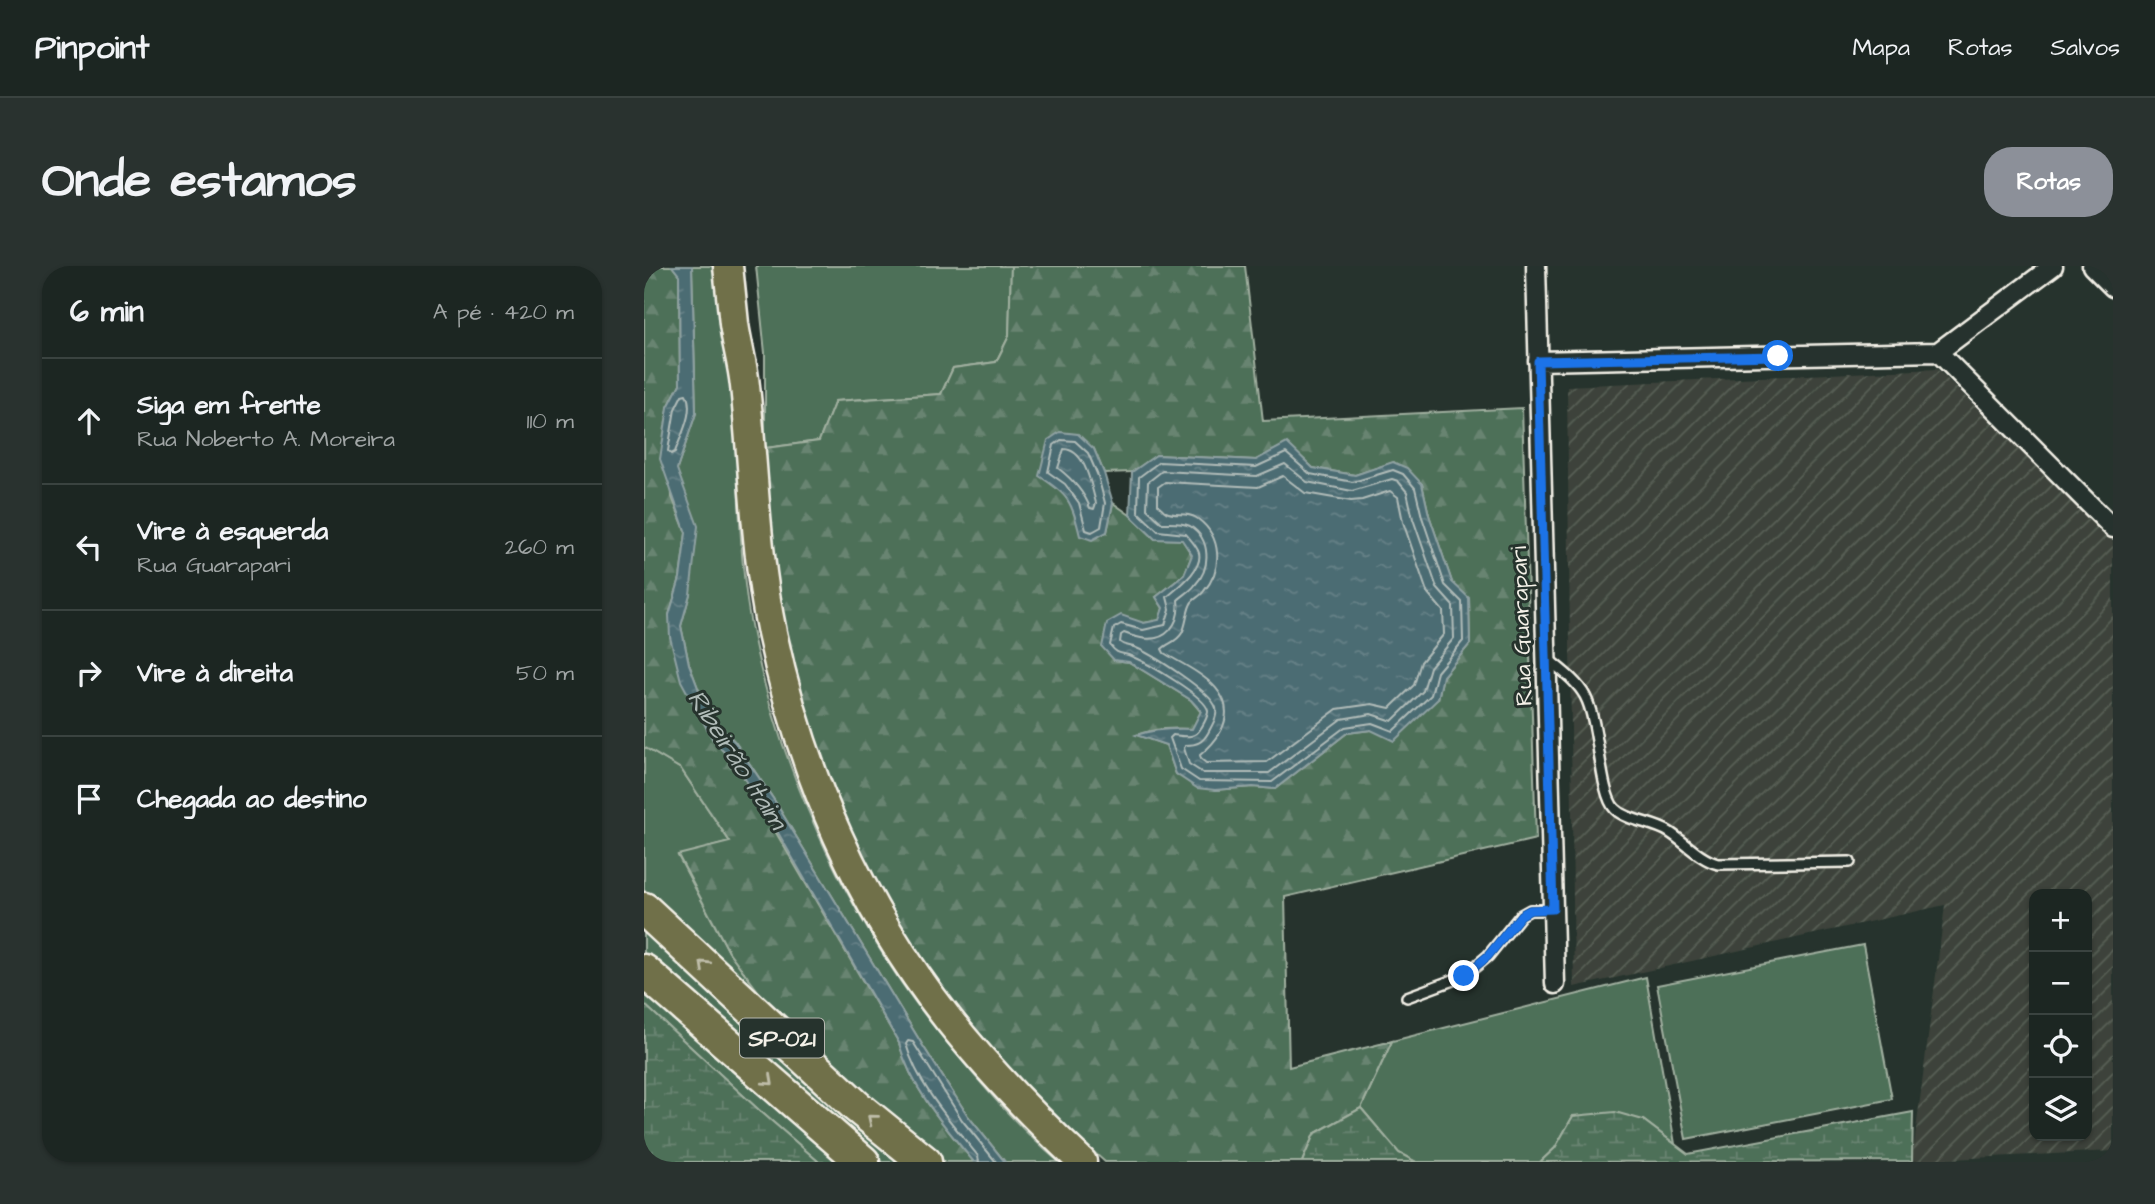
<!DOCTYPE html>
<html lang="pt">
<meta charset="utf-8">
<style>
body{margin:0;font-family:"Architects Daughter",sans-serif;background:#29322f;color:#f1f3f6}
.controls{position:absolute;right:21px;bottom:21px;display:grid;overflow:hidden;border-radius:14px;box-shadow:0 2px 5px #0004}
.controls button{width:63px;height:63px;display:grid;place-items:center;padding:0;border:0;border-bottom:2px solid #3a4340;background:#1c2622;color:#f1f3f6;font:35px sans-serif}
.stop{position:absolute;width:21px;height:21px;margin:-16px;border:5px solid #1a73e8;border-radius:50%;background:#fff}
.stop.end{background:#1a73e8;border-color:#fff;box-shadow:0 2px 7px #0008}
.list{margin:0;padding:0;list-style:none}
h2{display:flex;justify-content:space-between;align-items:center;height:91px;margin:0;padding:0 28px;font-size:30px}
h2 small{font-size:23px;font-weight:400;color:#a0a5a5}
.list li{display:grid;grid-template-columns:46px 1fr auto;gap:21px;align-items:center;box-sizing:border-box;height:126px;padding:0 28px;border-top:2px solid #3a4340}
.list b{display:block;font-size:26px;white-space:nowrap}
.list p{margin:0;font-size:23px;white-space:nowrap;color:#a0a5a5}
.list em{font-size:23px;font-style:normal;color:#a0a5a5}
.icon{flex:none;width:38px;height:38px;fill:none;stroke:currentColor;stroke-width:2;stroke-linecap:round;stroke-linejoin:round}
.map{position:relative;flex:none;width:1469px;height:896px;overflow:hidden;border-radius:28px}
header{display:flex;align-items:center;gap:42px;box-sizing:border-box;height:98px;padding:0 35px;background:#1c2622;border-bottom:2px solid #3a4340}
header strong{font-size:33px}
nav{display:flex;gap:38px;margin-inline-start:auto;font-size:24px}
.intro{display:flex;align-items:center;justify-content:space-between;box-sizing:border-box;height:168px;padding:0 42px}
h1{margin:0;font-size:49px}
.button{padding:18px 32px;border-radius:28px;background:#8c9099;color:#fff;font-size:24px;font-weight:700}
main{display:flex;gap:42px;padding:0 42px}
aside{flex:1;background:#1c2622;border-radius:28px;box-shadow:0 2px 5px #0004}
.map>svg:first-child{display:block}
</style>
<header>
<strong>Pinpoint</strong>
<nav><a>Mapa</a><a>Rotas</a><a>Salvos</a></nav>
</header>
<div class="intro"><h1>Onde estamos</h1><a class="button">Rotas</a></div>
<main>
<aside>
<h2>6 min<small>A pé · 420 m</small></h2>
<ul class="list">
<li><svg class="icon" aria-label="ahead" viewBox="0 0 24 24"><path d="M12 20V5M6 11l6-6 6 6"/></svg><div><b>Siga em frente</b><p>Rua Noberto A. Moreira</p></div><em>110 m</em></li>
<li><svg class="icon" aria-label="left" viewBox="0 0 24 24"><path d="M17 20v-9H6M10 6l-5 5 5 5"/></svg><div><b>Vire à esquerda</b><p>Rua Guarapari</p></div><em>260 m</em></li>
<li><svg class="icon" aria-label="right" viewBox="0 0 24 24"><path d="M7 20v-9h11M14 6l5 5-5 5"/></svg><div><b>Vire à direita</b></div><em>50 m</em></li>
<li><svg class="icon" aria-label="arrive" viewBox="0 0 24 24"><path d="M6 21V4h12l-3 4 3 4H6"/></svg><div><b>Chegada ao destino</b></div></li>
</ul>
</aside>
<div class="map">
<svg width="1469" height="896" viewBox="0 0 1469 896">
<defs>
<pattern id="industrial-furrows" width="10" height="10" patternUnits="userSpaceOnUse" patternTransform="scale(1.75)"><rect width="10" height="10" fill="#3c433a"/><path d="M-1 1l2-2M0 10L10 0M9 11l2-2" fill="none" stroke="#595f56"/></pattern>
<pattern id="forest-firs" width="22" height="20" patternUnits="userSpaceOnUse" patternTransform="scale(1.75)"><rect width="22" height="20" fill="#4e6f59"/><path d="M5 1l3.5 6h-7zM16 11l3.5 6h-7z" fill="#688471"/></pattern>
<pattern id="wetland-marsh" width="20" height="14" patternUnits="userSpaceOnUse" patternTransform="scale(1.75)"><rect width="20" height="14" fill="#4e6f59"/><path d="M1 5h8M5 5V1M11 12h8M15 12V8" fill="none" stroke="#688471"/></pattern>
<pattern id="water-ripples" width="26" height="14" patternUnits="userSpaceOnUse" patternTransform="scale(1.75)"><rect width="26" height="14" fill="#4c6c73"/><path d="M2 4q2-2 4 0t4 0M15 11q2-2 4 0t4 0" fill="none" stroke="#668187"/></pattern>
</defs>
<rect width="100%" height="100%" fill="#26332d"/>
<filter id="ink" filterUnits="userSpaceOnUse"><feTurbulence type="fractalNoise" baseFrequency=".0143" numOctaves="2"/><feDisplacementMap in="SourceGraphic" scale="14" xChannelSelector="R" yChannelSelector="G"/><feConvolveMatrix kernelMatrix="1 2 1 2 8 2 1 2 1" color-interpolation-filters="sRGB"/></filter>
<g filter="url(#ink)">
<path fill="url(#industrial-furrows)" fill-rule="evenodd" d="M1293 103 1469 275V885L1268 895 1301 639 930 721 923 120ZM1390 628H1443V870H1390Z"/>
<path fill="#4e6f59" stroke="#a1b0a0" stroke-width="2" d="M48 0H78C85 65 90 130 93 195 96 253 97 312 109 369 133 487 184 604 249 704 270 737 295 767 320 797 349 831 380 867 415 896H361L324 850 279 780 130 534 91 476 76 460 59 435 45 398 37 360 46 328 33 203 52 147Z
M112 0H367L365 70 352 96 309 102 297 128 191 135 175 175 121 182V87Z
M0 481 37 503 86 576 34 590 85 686 141 761 221 831 301 896H175L115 844 0 738Z
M1219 679 1248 833 1042 873 1013 719Z
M1002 711 1031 878 999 854 929 850 911 882 896 896H772L755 887 717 842 748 775Z"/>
<path fill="url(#forest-firs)" stroke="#a1b0a0" stroke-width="2" fill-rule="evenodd" d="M0 0H28L35 9 36 118 24 141 28 231 42 267 36 312 25 349 69 474 93 500 255 777C267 822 300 860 330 896H301L221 831 141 761 85 686 34 589 86 576 37 503 0 481Z
M367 0H601L619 155 878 142 892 573 641 631 645 801 748 775 717 842 670 868 658 896H461C411 852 362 805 320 753 231 643 163 484 136 346 126 293 125 236 121 182L175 175 191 135 297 128 309 102 352 96 365 70ZM643 178 669 202 711 209 750 196 778 218 785 249 808 316 825 333 826 378 799 410 794 433 727 464 703 467 631 523 609 521 571 524 532 508 522 479 493 469C511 462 529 462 548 463L557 446 547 434 485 396 470 394 500 357 516 354 519 342 512 331 540 309 548 289 538 273H511L486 249 469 237 463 266 429 241 416 223 450 183 460 207 488 206 513 189 612 194Z"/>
<path fill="url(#wetland-marsh)" stroke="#a1b0a0" stroke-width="2" d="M0 738 115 844 175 896H0Z
M717 842 755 887 772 896H658L670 868Z
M971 846 999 854 1044 888 1269 846 1268 895 896 896 911 882 929 850Z"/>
<path fill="url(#water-ripples)" stroke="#8fa1a2" stroke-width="2" d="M28 0H48V2L52 147 33 203 54 260 46 328 37 360 45 398 59 435 76 460 91 476 130 534 279 780 324 850 361 896H330C300 860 267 822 255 777L125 551 93 500 69 474 37 415 26 371 25 349 36 312 42 267 16 193 24 141 36 118 35 9Z
M416 166 434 168 450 183 460 207 469 237 463 266 448 274 436 270C428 236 425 229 395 210L404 174Z
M643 177 669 202 711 209 749 196 763 202 778 218 785 249 808 316 825 332 826 378 799 410 794 433 750 475 727 464 703 467 631 523 609 521 571 524 553 522 532 508 522 479 492 469C511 463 528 462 548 463L557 445 547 434 485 396 470 394 458 381 463 357 477 349 500 357 515 354 519 342 512 331 540 309 548 289 538 274 511 273 486 249 488 206 512 189 612 194Z"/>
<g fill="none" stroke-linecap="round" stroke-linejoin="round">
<path stroke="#b1bcb9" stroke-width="2" d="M42 128C51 145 37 169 31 186L27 188 24 185 31 143 38 129Z
M417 174 431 175 444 187 454 210 461 237 457 261 448 266 442 264 435 237 421 218 404 206 410 179Z
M420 183C442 184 447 220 452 237L450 243 446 242C440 225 428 213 414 202Z
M642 187 666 208 709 216 749 204 759 208 771 222 778 251 801 319 818 336 819 375 793 406 787 429 749 465 728 457 701 461 628 516 555 515 537 503 526 472 529 469C538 470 549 473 555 465 558 461 564 451 564 445 563 431 503 397 489 391 478 385 475 391 466 379L470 362 477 358 499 364 521 359 526 343 523 331C533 322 559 304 555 287 553 280 546 273 542 268L514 265 494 246 495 211 515 196 612 201Z
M641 198 663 216 708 225 748 213 754 215 763 226 769 253 793 322 809 340 810 372 786 401 779 425 748 455 727 448 697 453 625 507H559L545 498 540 482 542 479C553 479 559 476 564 467 568 459 574 451 572 442 568 426 506 387 490 381 484 379 480 380 476 376L477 369 480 367C485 369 491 371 497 372 522 377 537 358 534 334 539 329 547 325 551 319 567 302 567 273 546 260 538 256 526 257 518 257L503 243 504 216 518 205 613 210Z
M639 210 661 227 707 235 718 234 746 225 754 231 759 256 783 326 799 345 800 368 777 396 770 419 746 442 728 438 693 443 623 496 562 497 557 493 556 489C565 482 571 476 577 465 598 424 548 404 520 387L518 383C524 377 533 376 538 367 543 358 543 342 548 336 551 332 557 330 560 325 579 303 578 271 554 253 543 245 532 251 522 246 521 246 515 239 514 239V221L521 216 614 221Z
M335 896 334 890C307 856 274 820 262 778L264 775 269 776 318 854 352 896"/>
<g stroke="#f4f1e8" stroke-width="14">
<path id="service" d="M904 393C917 404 933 415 941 430 956 458 955 527 971 543 983 555 1009 556 1025 566 1041 576 1055 593 1074 598L1206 596
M763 731 820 710 844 690 877 649 886 644H909"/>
</g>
<g stroke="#f4f1e8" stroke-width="23">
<path id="minor" d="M892 0 911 718
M1448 0 1469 21
M1294 86 1469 262
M1294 86 1409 0
M894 95 1294 86"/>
</g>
<g stroke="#f4f1e8" stroke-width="33">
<path id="trunk" d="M84 0C86 19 88 39 90 58 93 79 99 99 101 120 110 203 111 286 128 367 157 506 216 641 304 753 345 805 390 851 438 896"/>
</g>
<g stroke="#f4f1e8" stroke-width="37">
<path id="motorway" d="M0 643 212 840 281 896
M0 705 219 896"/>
</g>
<use href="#service" stroke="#26332d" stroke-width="9"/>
<use href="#minor" stroke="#26332d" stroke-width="18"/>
<use href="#trunk" stroke="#6f704a" stroke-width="28"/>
<use href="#motorway" stroke="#6f704a" stroke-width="32"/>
</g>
<defs><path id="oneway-chevron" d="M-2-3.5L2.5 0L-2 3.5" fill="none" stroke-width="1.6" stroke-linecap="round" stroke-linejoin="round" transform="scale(1.75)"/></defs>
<g stroke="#bfbda9">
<use href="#oneway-chevron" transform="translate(60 699) rotate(-137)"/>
<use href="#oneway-chevron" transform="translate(125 815) rotate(42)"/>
<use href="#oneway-chevron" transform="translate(228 853) rotate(-141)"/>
</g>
</g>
<g fill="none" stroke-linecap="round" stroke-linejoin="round" filter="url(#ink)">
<path stroke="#1a73e8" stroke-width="9" d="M820 710 844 690 877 649 886 644 909 643 894 95 1134 90"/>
</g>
<g text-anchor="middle" stroke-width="6" stroke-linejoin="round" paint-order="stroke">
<rect fill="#26332d" stroke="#b6b8b0" stroke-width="2" x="96" y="752.5" width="84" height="39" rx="5"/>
<g font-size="23" font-weight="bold" fill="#f4f1e8">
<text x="138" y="780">SP-021</text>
</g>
<g font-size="24" fill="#f4f1e8" stroke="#26332d">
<text transform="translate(877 360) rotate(-92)" y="8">Rua Guarapari</text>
</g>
<g font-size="26" font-style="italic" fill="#b1bcb9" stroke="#26332d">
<text transform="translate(94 493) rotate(57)" y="9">Ribeirão Itaim</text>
</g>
</g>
</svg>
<div class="controls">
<button>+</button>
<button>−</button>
<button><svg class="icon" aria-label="locate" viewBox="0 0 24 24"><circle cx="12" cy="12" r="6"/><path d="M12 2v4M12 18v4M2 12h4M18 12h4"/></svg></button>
<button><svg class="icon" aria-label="layers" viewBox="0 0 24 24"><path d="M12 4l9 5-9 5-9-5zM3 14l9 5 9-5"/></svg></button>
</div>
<div class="stop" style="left:1134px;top:90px"></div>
<div class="stop end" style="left:820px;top:710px"></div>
</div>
</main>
